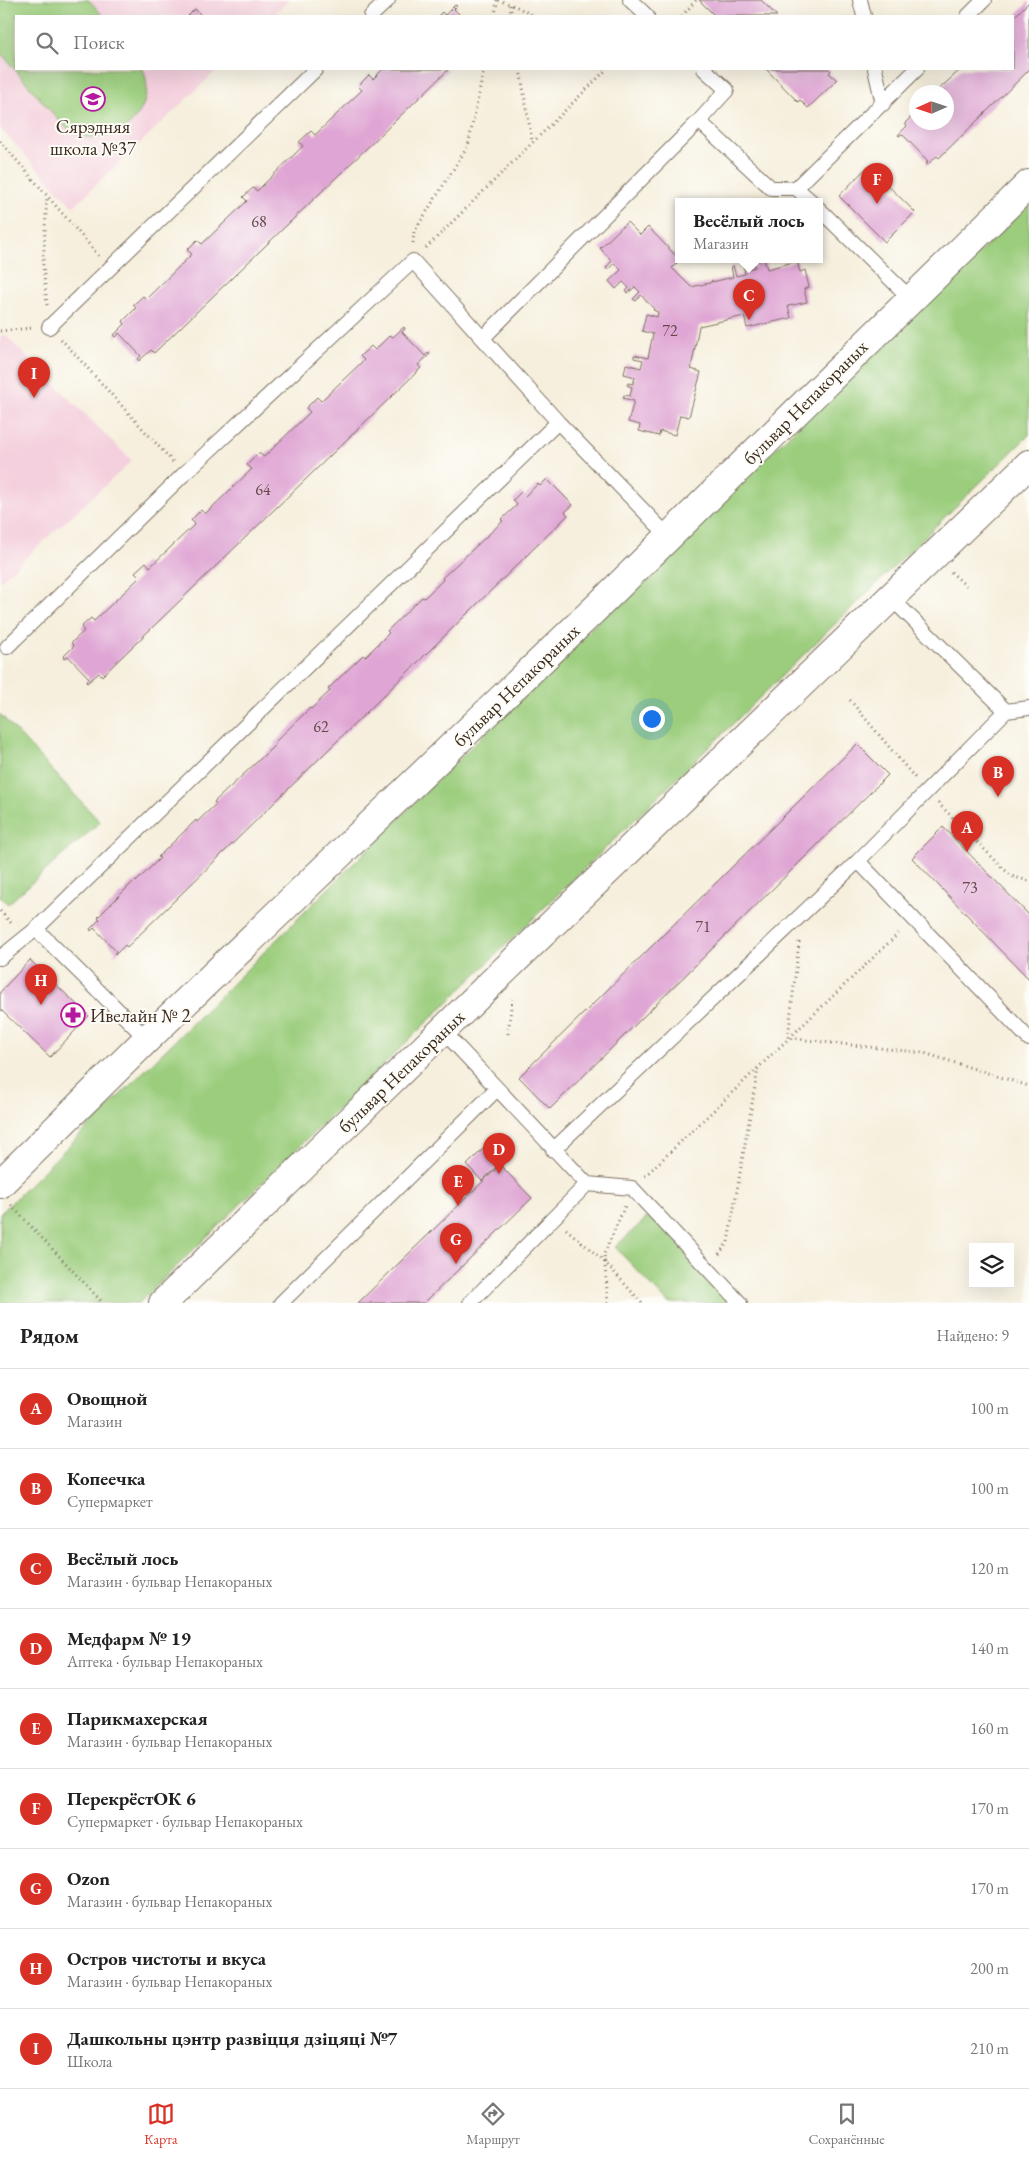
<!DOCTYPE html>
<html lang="ru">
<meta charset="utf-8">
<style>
body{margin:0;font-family:"EB Garamond",serif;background:#f6f6f6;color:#222}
.controls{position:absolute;right:15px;bottom:15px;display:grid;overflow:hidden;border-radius:0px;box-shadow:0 5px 20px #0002}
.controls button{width:45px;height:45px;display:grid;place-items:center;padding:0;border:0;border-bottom:1px solid #e0e0e0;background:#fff;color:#222;font:25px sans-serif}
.compass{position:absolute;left:909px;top:85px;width:45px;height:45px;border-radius:50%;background:#fff;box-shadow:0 5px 20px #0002;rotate:267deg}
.you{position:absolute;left:651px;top:718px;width:18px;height:18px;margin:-12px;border:4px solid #fff;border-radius:50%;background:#1a73e8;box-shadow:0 0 0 8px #1a73e833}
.badge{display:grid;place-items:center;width:32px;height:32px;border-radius:50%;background:#d93025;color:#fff;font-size:16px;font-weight:700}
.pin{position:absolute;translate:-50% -41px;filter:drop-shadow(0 1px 2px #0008)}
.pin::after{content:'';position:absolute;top:26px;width:18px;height:15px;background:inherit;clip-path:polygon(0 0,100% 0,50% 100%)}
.popup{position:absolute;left:675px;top:198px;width:148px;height:65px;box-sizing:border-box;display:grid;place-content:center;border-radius:0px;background:#fff;filter:drop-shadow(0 1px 4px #0005);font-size:16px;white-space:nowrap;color:#767676}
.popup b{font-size:19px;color:#222}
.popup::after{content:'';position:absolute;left:50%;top:100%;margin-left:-10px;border:10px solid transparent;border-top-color:#fff}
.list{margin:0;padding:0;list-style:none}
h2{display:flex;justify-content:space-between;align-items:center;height:65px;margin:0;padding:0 20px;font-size:21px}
h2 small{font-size:16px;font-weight:400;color:#767676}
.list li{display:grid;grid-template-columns:32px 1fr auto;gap:15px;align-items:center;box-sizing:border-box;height:80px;padding:0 20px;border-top:1px solid #e0e0e0}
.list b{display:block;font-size:19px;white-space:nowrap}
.list p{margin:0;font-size:16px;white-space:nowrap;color:#767676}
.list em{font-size:16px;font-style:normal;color:#767676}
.icon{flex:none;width:28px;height:28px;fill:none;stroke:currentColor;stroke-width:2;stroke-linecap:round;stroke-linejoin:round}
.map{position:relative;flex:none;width:1029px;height:1303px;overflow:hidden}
.search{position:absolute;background:#fff;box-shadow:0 5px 20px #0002;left:15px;right:15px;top:15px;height:55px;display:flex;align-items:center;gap:12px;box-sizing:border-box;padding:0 18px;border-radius:0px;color:#767676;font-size:19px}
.sheet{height:785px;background:#fff}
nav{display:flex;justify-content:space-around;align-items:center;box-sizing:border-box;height:70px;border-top:1px solid #e0e0e0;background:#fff;font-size:14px;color:#767676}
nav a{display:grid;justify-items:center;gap:2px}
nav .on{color:#d93025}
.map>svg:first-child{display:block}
</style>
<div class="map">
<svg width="1029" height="1303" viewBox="0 0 1029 1303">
<rect width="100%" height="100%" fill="#fdfcf7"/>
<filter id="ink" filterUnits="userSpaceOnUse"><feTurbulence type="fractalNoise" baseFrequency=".02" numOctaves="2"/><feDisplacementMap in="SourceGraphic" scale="10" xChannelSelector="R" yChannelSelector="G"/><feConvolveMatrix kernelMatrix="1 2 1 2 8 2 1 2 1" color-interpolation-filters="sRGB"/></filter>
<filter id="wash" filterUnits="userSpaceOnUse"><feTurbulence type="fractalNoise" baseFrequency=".0096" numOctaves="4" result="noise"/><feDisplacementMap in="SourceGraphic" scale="20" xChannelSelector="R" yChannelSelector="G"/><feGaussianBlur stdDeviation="1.12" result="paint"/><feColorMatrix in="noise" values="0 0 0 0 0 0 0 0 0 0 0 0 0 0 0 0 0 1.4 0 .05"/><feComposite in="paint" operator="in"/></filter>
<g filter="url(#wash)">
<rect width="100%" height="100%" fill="#f6efdd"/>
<path fill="#f4cfdd" d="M0 0H289L272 16H16V69H218L73 207 0 128Z
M5 335 132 461 0 581V336Z"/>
<path fill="#9bcd7d" stroke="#6b7c4e" d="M0 0H89L103 16H16V69H143C157 101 130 138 95 138 81 138 70 131 60 122L0 52Z
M1029 205V435L139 1303H0V1214L687 533Z
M0 714 100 822 8 904 0 896Z
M651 1214 730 1298 724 1303H668L615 1247Z"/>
<g id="blocks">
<path fill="#dfa5d4" d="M699 0H761L777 16H715Z
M1029 2V70L939 158 937 156 927 165 926 163 928 161 902 134 899 136 898 135 907 126 905 123 916 112V122H946V92H936L961 69H1013V18Z
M455 5 457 6 454 9 461 16H438L442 12 445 15Z
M195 9 202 16H188Z
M383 69H449L154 353 151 350 139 361 138 359 141 356 119 333 116 337 114 335 125 324 123 321 136 308 133 305 143 296 146 299 192 254 187 250 197 240 202 244 247 201 243 197 253 188 257 191 303 146 299 142 311 131 315 135 362 90 358 86 369 75 373 79Z
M766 69H829L831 71 829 73 837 80 808 108 800 100 798 102Z
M868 166 915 212 885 242 839 196Z
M627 222 640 235 648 227 680 260 672 268 691 287 710 283 712 280V282L733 277 731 266H733L736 276 745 274 743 264 746 263 747 269 755 267 754 261 764 259 767 269 797 261 800 272 805 270 809 287 804 289 807 302 788 306 791 318 747 328 744 316 699 326 691 369 701 372 689 417 680 415 675 435 660 431 659 436 639 431 640 425 628 422 634 401 623 398 624 395 630 396 632 387 627 385 628 383 633 384 635 377 624 374 626 364 641 368 643 360 634 358V355L648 358 653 334 642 331 646 314 657 317 658 312 653 310 654 309 641 295 636 301 633 299 640 292 635 287 628 293 626 291 629 288 623 282 616 289 609 281 621 270 614 263 608 270 606 268 612 261 600 248Z
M404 327 405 329 402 332 425 356 428 353 430 354 418 365 421 368 102 676 99 673 87 683 86 682 89 678 68 656 64 659 63 657 74 646 71 643 84 631 81 627 91 618 94 621 140 577 135 572 146 562 150 567 195 524 191 520 201 510 205 514 252 469 247 465 259 453 264 457 310 412 306 408 317 397 321 401 364 360 360 356 371 346 375 350 390 335 393 337Z
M547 479 573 505 565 512 568 515 127 947 125 945 115 955 114 954 116 951 94 928 91 931 90 929 100 919 98 917 135 880 136 882 160 858 158 857 196 820 197 822 216 804 214 802 275 745 274 743 310 708 311 709 330 691 328 689 363 655 365 657 389 633 387 631 422 597 424 598 443 580 442 578 503 521 501 520 517 505 513 500 521 492 525 496 538 484 540 486Z
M857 744 888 775 550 1109 519 1077Z
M943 827 1029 915V979L912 858Z
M30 960 89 1016 50 1057 0 1009V992Z
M484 1148 500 1163 482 1181 467 1165Z
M500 1165 532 1198 424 1303H358Z"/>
</g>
</g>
<g filter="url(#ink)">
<use href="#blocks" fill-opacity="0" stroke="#7c6f61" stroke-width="1"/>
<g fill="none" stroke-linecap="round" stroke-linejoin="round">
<g stroke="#7c6f61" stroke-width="16">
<path id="service" d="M630 0 647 16
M860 0 864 16
M371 16 388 0
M968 16 984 0
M704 69 727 90 699 121 771 188H796L811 201
M875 69 883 104
M796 188 917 69
M819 209 910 298
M49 327 316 69
M483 338 699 121
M7 647 184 474 413 261 558 422 668 536
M1006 711 1029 708
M858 861 1029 1039
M36 929 147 1039
M0 958 36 929 558 422
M443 1031 587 1184 632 1188 740 1303
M553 1150 858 861 1006 711 891 598
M281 1303 497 1089
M470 1303 587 1184"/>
</g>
<g stroke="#7c6f61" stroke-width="30">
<path id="secondary" d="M0 1184 147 1039 598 606 1029 184
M163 1303 516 959 1029 464"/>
</g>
<path stroke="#7c6f61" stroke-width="3" stroke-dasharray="1 4" stroke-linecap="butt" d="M498 0 517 7 534 16
M510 5 512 16
M495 16 497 0
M682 16 696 0
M520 69 532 141
M0 141 99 256
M413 243 414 232 468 146 484 69
M426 248 607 69
M47 305 43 265 47 196
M0 331 32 328
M61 339 173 462
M951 572 966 586
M850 700 915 778
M938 803 1011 876 1029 881
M0 911 13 925
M799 942 788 1038 924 1053 1029 1086
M508 1034 512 999
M645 1176 900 932
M11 1205 103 1303
M566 1229 604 1261 642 1303
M719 1254 728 1242 758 1069
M608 1303 604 1254 625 1206"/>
<use href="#service" stroke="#fff" stroke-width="14"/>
<use href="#secondary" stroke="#fff" stroke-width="28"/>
</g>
</g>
<defs>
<g id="school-ring" transform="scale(1.25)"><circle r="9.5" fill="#fdfcf7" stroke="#b5179e" stroke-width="1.5"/><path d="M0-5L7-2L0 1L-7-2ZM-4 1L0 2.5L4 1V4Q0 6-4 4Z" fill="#b5179e"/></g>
<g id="pharmacy-ring" transform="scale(1.25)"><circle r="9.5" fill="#fdfcf7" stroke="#b5179e" stroke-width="1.5"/><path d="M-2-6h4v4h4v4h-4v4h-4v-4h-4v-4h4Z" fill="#b5179e"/></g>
</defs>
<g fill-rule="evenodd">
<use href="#school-ring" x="93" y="99"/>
<use href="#pharmacy-ring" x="73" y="1015"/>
</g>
<g text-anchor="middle" stroke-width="4" stroke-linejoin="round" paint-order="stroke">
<g font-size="16" fill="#64494c">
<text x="259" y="227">68</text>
<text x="670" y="336">72</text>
<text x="263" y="495">64</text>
<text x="321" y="732">62</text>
<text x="970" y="893">73</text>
<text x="703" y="932">71</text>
</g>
<g font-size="19" fill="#3b2a1e" stroke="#fdfcf7">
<text x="93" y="133">Сярэдняя<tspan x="93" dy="22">школа №37</tspan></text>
<text x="90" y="1022" text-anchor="start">Ивелайн № 2</text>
</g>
<g font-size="19" fill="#3b2a1e" stroke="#fdfcf7">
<text transform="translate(805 402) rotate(-45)" y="7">бульвар Непакораных</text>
<text transform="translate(516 685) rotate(-44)" y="7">бульвар Непакораных</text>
<text transform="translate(401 1071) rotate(-44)" y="7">бульвар Непакораных</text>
</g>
</g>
</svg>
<div class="controls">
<button><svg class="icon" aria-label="layers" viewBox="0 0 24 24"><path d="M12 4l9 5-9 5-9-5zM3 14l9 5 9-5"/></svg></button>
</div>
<svg class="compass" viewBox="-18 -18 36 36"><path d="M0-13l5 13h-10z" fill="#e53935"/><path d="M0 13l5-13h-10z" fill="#767676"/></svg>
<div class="you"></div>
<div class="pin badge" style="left:967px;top:852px">A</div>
<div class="pin badge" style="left:998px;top:797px">B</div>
<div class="pin badge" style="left:749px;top:320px">C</div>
<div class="popup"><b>Весёлый лось</b>Магазин</div>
<div class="pin badge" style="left:499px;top:1174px">D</div>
<div class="pin badge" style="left:458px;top:1206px">E</div>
<div class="pin badge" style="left:877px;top:204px">F</div>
<div class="pin badge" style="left:456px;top:1264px">G</div>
<div class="pin badge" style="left:41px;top:1005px">H</div>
<div class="pin badge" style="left:34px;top:398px">I</div>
<div class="search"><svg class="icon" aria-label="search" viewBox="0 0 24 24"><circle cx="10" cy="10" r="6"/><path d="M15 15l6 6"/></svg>Поиск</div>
</div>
<section class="sheet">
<h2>Рядом<small>Найдено: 9</small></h2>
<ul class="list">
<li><span class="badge">A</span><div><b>Овощной</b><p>Магазин</p></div><em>100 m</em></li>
<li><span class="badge">B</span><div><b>Копеечка</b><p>Супермаркет</p></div><em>100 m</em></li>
<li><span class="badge">C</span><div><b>Весёлый лось</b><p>Магазин · бульвар Непакораных</p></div><em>120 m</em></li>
<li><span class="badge">D</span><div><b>Медфарм № 19</b><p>Аптека · бульвар Непакораных</p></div><em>140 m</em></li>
<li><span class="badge">E</span><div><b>Парикмахерская</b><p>Магазин · бульвар Непакораных</p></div><em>160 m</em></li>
<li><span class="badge">F</span><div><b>ПерекрёстОК 6</b><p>Супермаркет · бульвар Непакораных</p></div><em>170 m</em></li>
<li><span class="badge">G</span><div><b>Ozon</b><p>Магазин · бульвар Непакораных</p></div><em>170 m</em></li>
<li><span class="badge">H</span><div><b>Остров чистоты и вкуса</b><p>Магазин · бульвар Непакораных</p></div><em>200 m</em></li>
<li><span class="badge">I</span><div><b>Дашкольны цэнтр развіцця дзіцяці №7</b><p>Школа</p></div><em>210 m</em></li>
</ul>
</section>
<nav>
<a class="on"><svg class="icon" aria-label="map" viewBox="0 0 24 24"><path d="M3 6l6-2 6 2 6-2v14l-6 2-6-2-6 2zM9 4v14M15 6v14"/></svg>Карта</a>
<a><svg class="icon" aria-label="directions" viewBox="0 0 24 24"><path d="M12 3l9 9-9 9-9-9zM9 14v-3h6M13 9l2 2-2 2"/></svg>Маршрут</a>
<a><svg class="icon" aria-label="saved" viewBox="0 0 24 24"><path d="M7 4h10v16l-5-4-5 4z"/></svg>Сохранённые</a>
</nav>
